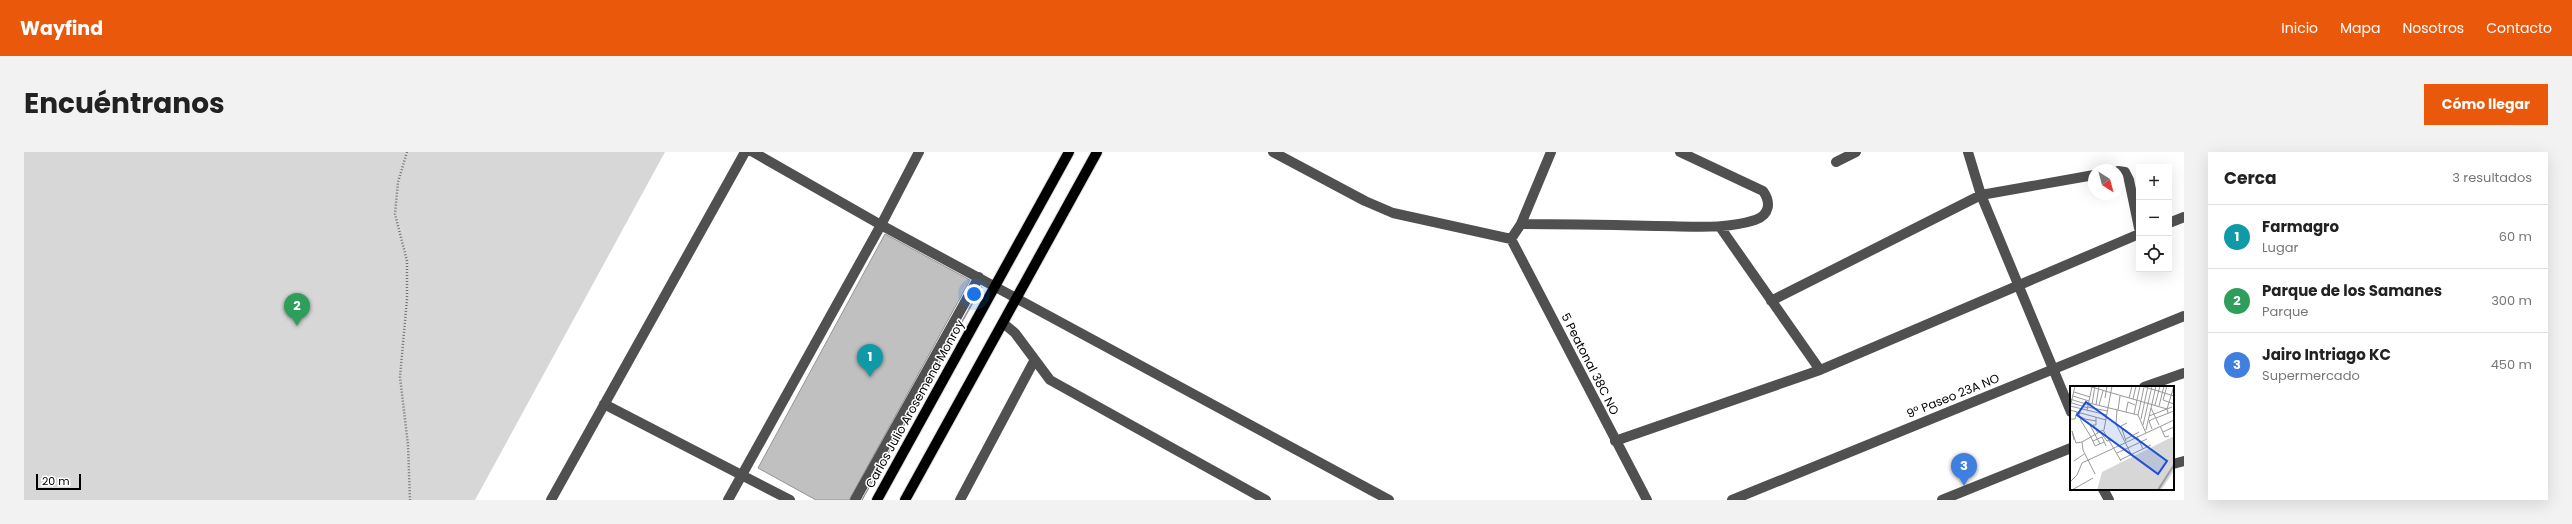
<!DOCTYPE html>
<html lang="es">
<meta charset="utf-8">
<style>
body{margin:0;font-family:Poppins,sans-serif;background:#f2f2f2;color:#222}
.controls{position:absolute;right:12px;top:12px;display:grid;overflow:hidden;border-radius:0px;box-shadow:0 4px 16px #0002}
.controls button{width:36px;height:36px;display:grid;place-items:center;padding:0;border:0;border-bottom:1px solid #e0e0e0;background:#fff;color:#222;font:20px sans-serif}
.compass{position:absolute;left:2064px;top:12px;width:36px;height:36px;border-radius:50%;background:#fff;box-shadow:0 4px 16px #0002;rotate:144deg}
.scale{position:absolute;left:12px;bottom:10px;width:45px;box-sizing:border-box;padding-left:4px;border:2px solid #000;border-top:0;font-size:11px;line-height:14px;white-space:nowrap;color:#000;-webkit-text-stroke:3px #fff;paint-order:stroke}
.you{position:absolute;left:950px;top:142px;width:14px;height:14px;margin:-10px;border:3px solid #fff;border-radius:50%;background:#1a73e8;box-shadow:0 0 0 6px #1a73e833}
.badge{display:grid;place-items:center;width:26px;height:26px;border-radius:50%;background:#ea580c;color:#fff;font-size:13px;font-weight:700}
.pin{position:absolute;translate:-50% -33px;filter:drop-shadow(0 1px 2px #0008)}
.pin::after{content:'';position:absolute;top:21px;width:14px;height:12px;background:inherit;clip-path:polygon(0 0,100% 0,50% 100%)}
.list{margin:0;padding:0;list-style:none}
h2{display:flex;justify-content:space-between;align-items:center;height:52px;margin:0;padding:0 16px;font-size:17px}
h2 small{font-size:13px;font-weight:400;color:#767676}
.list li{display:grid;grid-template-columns:26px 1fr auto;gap:12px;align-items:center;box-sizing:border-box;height:64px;padding:0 16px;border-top:1px solid #e0e0e0}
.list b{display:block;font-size:15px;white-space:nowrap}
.list p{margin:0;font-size:13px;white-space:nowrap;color:#767676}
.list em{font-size:13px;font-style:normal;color:#767676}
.icon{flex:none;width:22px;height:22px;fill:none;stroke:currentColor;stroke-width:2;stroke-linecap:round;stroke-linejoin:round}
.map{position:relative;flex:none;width:2160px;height:348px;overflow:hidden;border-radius:0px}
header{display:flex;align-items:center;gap:24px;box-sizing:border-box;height:56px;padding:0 20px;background:#ea580c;color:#fff}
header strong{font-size:19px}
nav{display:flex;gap:22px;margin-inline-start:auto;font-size:14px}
.intro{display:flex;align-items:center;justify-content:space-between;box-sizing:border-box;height:96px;padding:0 24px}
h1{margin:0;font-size:28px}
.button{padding:10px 18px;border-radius:0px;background:#ea580c;color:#fff;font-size:14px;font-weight:700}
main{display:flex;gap:24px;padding:0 24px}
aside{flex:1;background:#fff;border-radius:0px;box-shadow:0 4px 16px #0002}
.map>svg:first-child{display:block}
</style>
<header>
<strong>Wayfind</strong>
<nav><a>Inicio</a><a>Mapa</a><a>Nosotros</a><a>Contacto</a></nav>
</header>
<div class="intro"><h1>Encuéntranos</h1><a class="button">Cómo llegar</a></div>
<main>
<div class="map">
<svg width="2160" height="348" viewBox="0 0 2160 348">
<rect width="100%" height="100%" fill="#fff"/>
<path fill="#d7d7d7" d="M0 0H641L451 348H0Z"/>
<path fill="#c0c0c0" stroke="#949494" d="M861 82 946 128 825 348H792L734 316Z
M957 135H958L838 348Z"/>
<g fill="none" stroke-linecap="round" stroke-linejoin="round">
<g stroke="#dbdbdb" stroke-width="12">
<path id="major" d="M853 348 1045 0
M881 348 1073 0"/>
</g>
<path stroke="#727272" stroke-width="2.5" stroke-dasharray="1 2" stroke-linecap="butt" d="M383 0 374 30 371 62 383 109V147L376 225 384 293 386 348"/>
<path stroke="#505050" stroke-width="10" d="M729 0 857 73 1365 348
M1249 0 1341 49 1369 61 1487 87 1497 72 1527 0
M1944 0 1957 43 2047 260
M1812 10 1832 0
M2094 19 2101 20 2105 28 2115 76
M2145 71 2160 65
M1497 72C1543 72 1588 73 1634 74 1666 74 1700 78 1731 68 1746 63 1747 50 1739 39L1656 0
M1696 75 1796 218
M1487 87 1623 348
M1747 149 1957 43 2070 23
M979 171 991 181 1026 228 1242 348
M2120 235 2160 221
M580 252 766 348
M1591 289 1796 218 2115 82
M2149 312 2160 309
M2079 337 2085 348
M527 348 721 0
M704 348 857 73 895 0
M831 348 955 125
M936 348 1010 209
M1708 348 2160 164
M1918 348 2047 296"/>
<use href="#major" stroke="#000" stroke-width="10"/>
</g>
<g text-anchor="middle" stroke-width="3" stroke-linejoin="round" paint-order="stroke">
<g font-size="12" fill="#000" stroke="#fff">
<text transform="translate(1566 212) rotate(63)" y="4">5 Peatonal 38C NO</text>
<text transform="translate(1929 244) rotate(-22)" y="4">9º Paseo 23A NO</text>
<text transform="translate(891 252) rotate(-61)" y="4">Carlos Julio Arosemena Monroy</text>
</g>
</g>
<g transform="translate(2046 234)">
<rect width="104" height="104" fill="#fff"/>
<path d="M104 50V85L91 104H27L32 86Z" fill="#d7d7d7"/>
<path fill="none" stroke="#9e9e9e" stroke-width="2" d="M88 104 104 79"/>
<path fill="none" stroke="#999" stroke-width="1" d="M18 0 97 23M72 0 104 10M97 0 93 14 104 18M4 6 20 11M3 10 19 15M35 12 37 0M59 12 62 0M0 13 19 19M63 13 66 0M2 17 18 22M19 17 68 29 76 47M22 18 25 0M26 19 29 0M29 19 33 5M85 19 90 0M0 20 37 29M89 20 94 0M18 21 37 25M0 22 5 0M81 22 89 39M0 24 36 34M17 24 22 1M47 24 46 38 61 68M48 24 50 10M56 26 58 16 65 19M10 27 9 30 15 33 26 35M98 27 97 23 104 0M64 28 70 0M68 29 74 1M79 30 102 21M26 31V39H23L28 47M86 32 104 25M0 33H5L7 26M10 33 21 51M71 33 78 0M20 39 30 58M73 39 82 0M90 40 95 51 99 50M82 43 79 35 85 32M34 44 42 0M76 44 86 0M30 46 37 55 41 54M93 46 104 41M67 50 73 63M21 51 25 60 34 56M56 53 69 46M4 54 2 45 6 57 12 56M23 55 32 51 36 60M56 55 51 40 57 37M47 67 77 53M50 74 81 59M4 75 14 68M25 88 13 64 12 56 33 44 51 75M0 96 7 89 12 77 104 34M2 104 23 92"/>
<path fill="#1d4ed8" fill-opacity="0.15" stroke="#1d4ed8" stroke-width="2" d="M16 16 97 75 88 88 7 29Z"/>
<rect width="104" height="104" fill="none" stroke="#000" stroke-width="2"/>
</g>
</svg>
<div class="controls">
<button>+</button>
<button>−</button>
<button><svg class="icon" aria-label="locate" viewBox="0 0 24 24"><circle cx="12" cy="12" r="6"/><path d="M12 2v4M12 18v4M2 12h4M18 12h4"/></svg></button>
</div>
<svg class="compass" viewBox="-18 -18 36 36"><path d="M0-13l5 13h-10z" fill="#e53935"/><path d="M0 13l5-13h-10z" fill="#767676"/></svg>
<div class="scale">20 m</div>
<div class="you"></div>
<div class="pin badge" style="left:846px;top:225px;background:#0f9aa8">1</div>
<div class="pin badge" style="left:273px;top:174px;background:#2e9e5b">2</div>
<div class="pin badge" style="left:1940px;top:334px;background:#3f7fe0">3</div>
</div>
<aside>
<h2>Cerca<small>3 resultados</small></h2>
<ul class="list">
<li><span class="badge" style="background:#0f9aa8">1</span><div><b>Farmagro</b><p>Lugar</p></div><em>60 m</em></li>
<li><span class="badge" style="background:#2e9e5b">2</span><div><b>Parque de los Samanes</b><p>Parque</p></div><em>300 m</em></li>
<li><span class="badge" style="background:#3f7fe0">3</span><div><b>Jairo Intriago KC</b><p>Supermercado</p></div><em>450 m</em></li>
</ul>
</aside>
</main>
